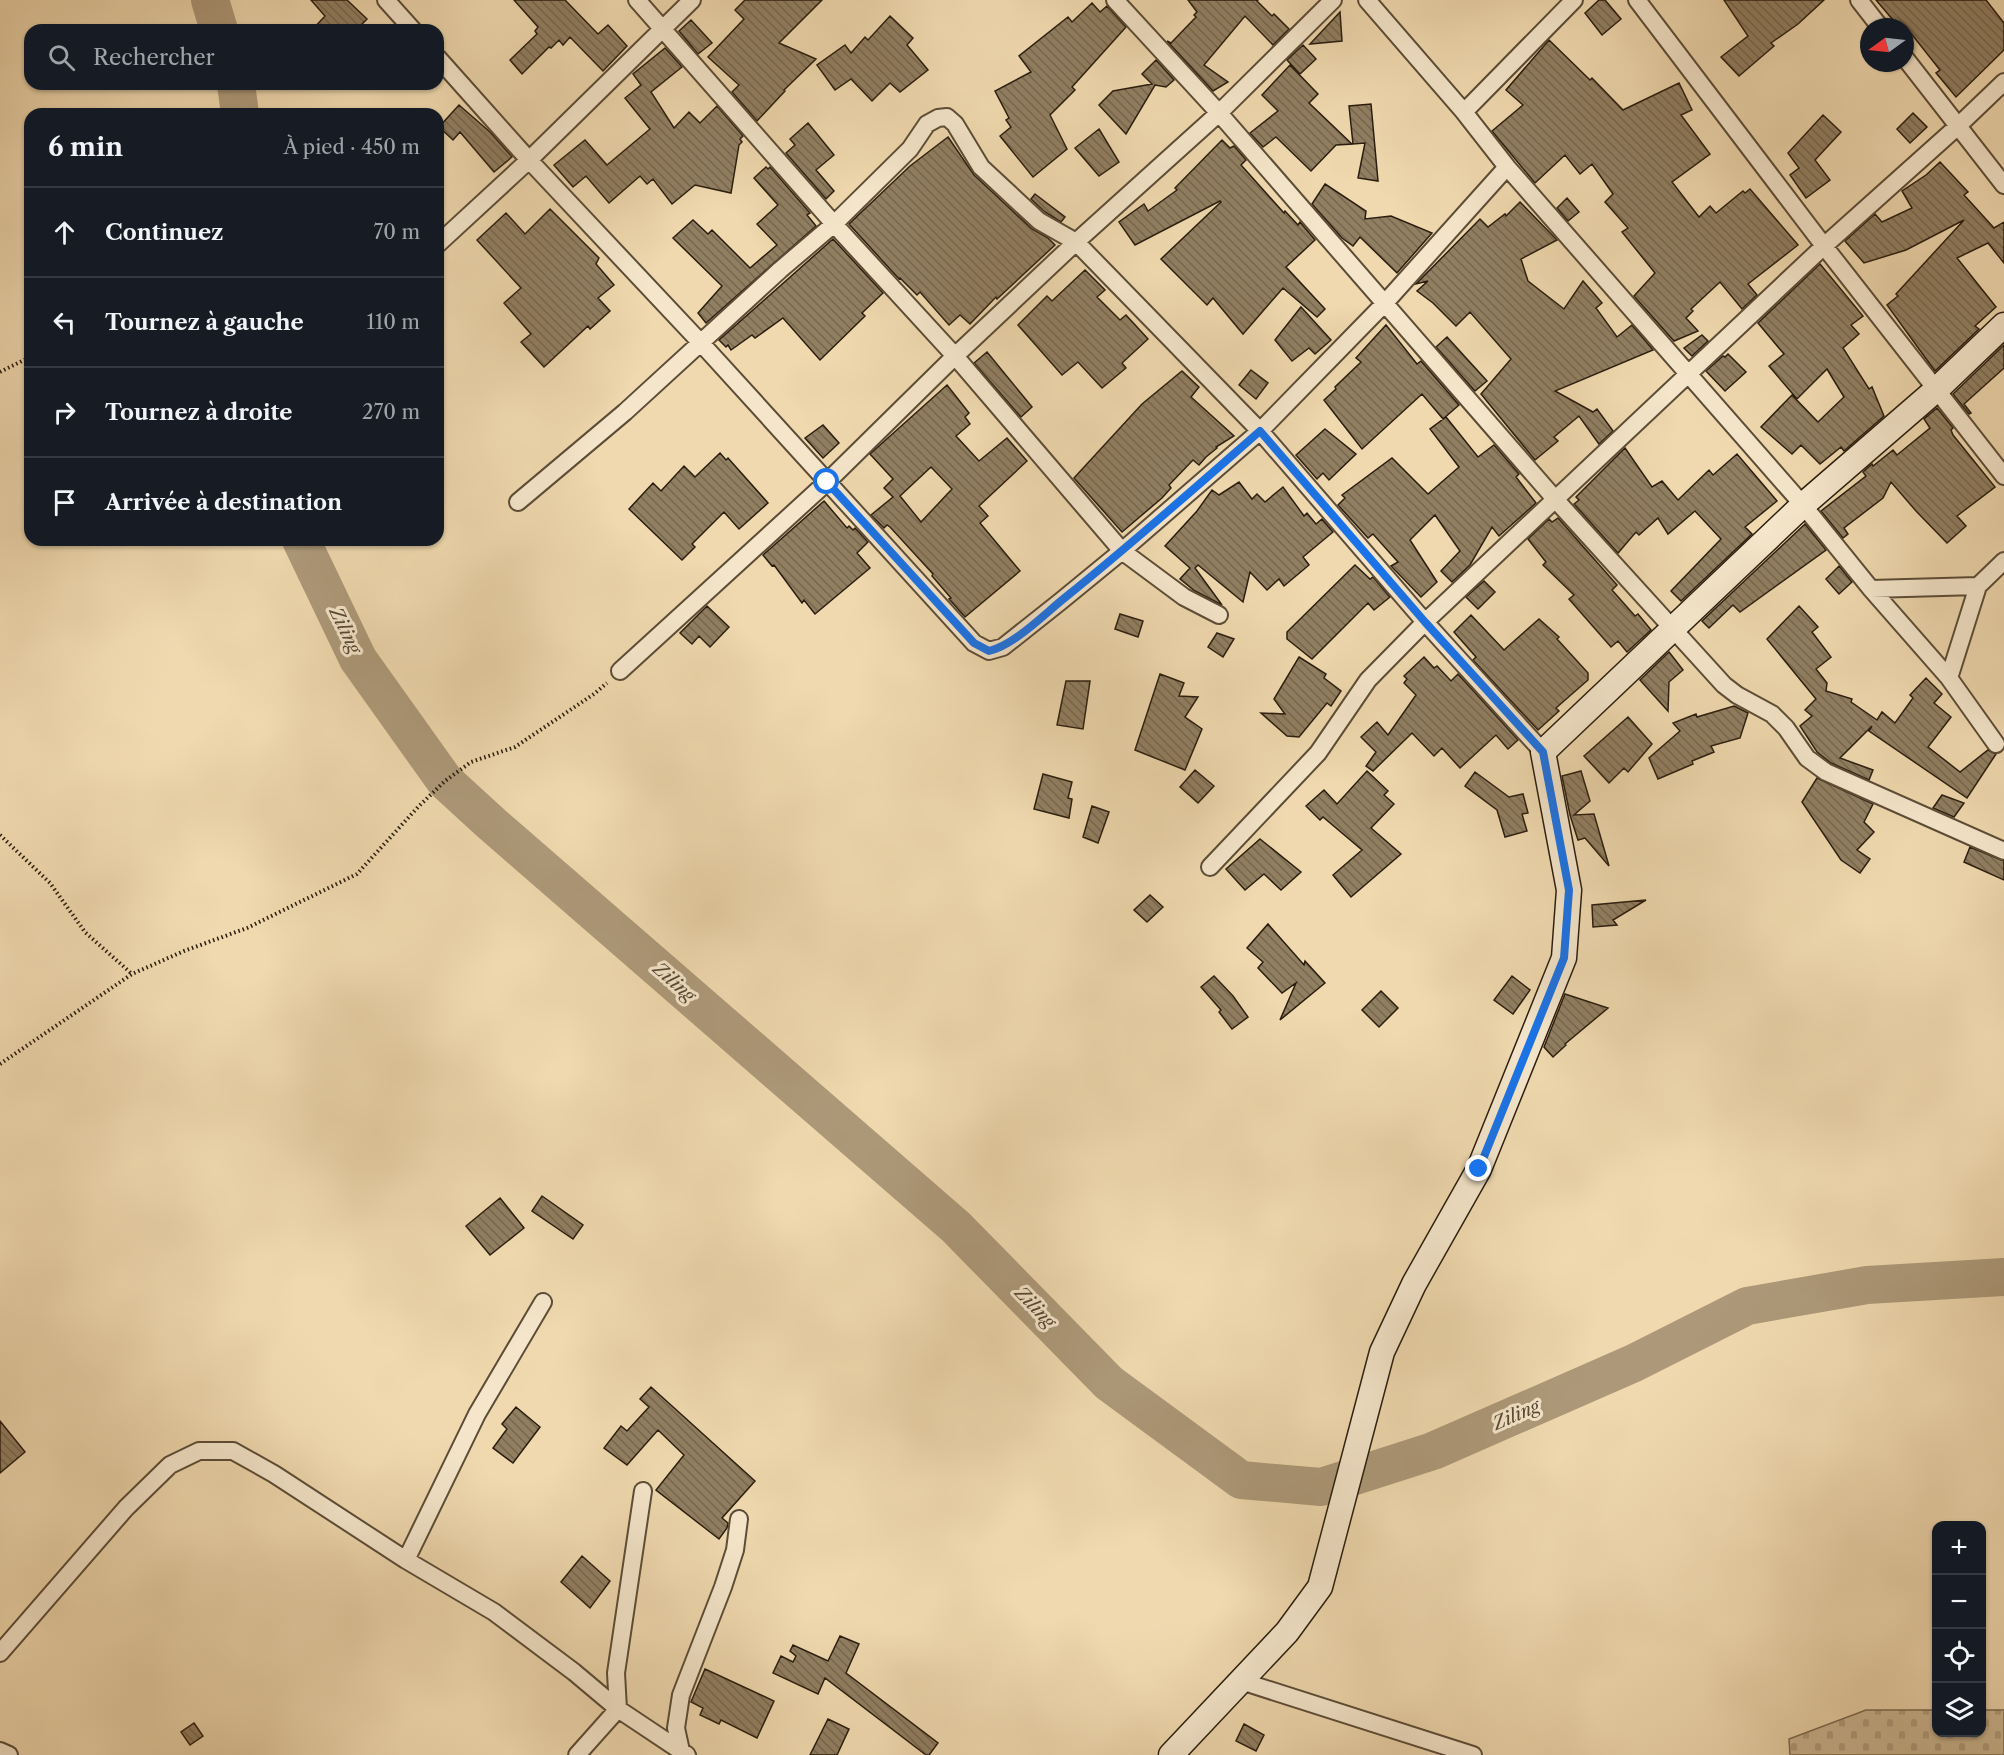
<!DOCTYPE html>
<html lang="fr">
<meta charset="utf-8">
<style>
body{margin:0;font-family:"Libre Caslon Text",serif;background:#20242c;color:#f1f3f6}
.controls{position:absolute;right:18px;bottom:18px;display:grid;overflow:hidden;border-radius:12px;box-shadow:0 2px 4px #0004}
.controls button{width:54px;height:54px;display:grid;place-items:center;padding:0;border:0;border-bottom:2px solid #363941;background:#171b24;color:#f1f3f6;font:30px sans-serif}
.compass{position:absolute;left:1860px;top:18px;width:54px;height:54px;border-radius:50%;background:#171b24;box-shadow:0 2px 4px #0004;rotate:255deg}
.stop{position:absolute;width:18px;height:18px;margin:-14px;border:4px solid #1a73e8;border-radius:50%;background:#fff}
.stop.end{background:#1a73e8;border-color:#fff;box-shadow:0 2px 6px #0008}
.list{margin:0;padding:0;list-style:none}
h2{display:flex;justify-content:space-between;align-items:center;height:78px;margin:0;padding:0 24px;font-size:26px}
h2 small{font-size:20px;font-weight:400;color:#9ea1a6}
.list li{display:grid;grid-template-columns:39px 1fr auto;gap:18px;align-items:center;box-sizing:border-box;height:90px;padding:0 24px;border-top:2px solid #363941}
.list b{display:block;font-size:22px;white-space:nowrap}
.list em{font-size:20px;font-style:normal;color:#9ea1a6}
.icon{flex:none;width:33px;height:33px;fill:none;stroke:currentColor;stroke-width:2;stroke-linecap:round;stroke-linejoin:round}
.map{position:relative;flex:none;width:2004px;height:1755px;overflow:hidden}
.search{position:absolute;background:#171b24;box-shadow:0 2px 4px #0004;left:24px;top:24px;width:420px;height:66px;display:flex;align-items:center;gap:15px;box-sizing:border-box;padding:0 21px;border-radius:18px;color:#9ea1a6;font-size:22px}
.panel{position:absolute;background:#171b24;box-shadow:0 2px 4px #0004;left:24px;top:108px;width:420px;height:438px;border-radius:18px}
.map>svg:first-child{display:block}
</style>
<div class="map">
<svg width="2004" height="1755" viewBox="0 0 2004 1755">
<defs>
<pattern id="cemetery-stones" width="16" height="16" patternUnits="userSpaceOnUse" patternTransform="scale(1.5)"><rect width="16" height="16" fill="#ceb994"/><path d="M2 7V4a2 2 0 0 1 4 0v3zM10 15v-3a2 2 0 0 1 4 0v3z" fill="#b19f7e"/></pattern>
<pattern id="building-back-hatch" width="6" height="6" patternUnits="userSpaceOnUse" patternTransform="scale(1.5)"><rect width="6" height="6" fill="#917f62"/><path d="M-1 5l2 2M0 0l6 6M5-1l2 2" fill="none" stroke="#77674f"/></pattern>
</defs>
<rect width="100%" height="100%" fill="#f0d9af"/>
<filter id="stains"><feTurbulence type="fractalNoise" baseFrequency=".00333" numOctaves="4"/><feColorMatrix values="0 0 0 0 .2 0 0 0 0 .09 0 0 0 0 .02 0 0 0 .5 -.17"/></filter>
<radialGradient id="worn" r=".72"><stop offset=".6" stop-color="#630" stop-opacity="0"/><stop offset="1" stop-color="#630" stop-opacity=".3"/></radialGradient>
<path fill="url(#cemetery-stones)" stroke="#7c6b52" stroke-width="1.5" d="M1866 1710H1936V1732H1982V1710H2004V1755H1790L1789 1739Z"/>
<g fill="none" stroke-linecap="round" stroke-linejoin="round">
<path stroke="#ad9979" stroke-width="38" d="M210 0 219 30
M236 84 240 114
M301 540 358 659 445 781 492 824 956 1227 1109 1383 1241 1480 1321 1487 1433 1451 1634 1363 1747 1306 1867 1285 2004 1277"/>
</g>
<path fill="url(#building-back-hatch)" stroke="#2a1d0f" stroke-width="1.5" fill-rule="evenodd" d="M311 0H347L367 19 356 30H312L325 16Z
M514 0H565L598 34 608 25 627 46 603 71 570 37 563 45 559 40 551 48 549 47 522 74 510 60 537 34 535 31 538 27Z
M745 0H822L779 43 816 59 784 90 785 91 757 121 732 92 739 85 708 57 744 19 735 10Z
M1188 0H1258L1257 1 1272 16 1274 14 1289 29 1273 45 1245 16 1204 65 1228 82 1213 91 1167 41 1171 43 1196 17 1194 15 1197 12Z
M1599 0H1605L1621 19 1602 35 1585 13Z
M1724 0H1824L1798 24 1771 43 1774 46 1739 76 1721 57 1748 36Z
M1876 0H1986L2004 23V50L1956 97 1936 73 1940 70 1906 27H1899Z
M1092 3 1100 12 1107 6 1126 27 1072 87 1075 90 1050 115 1067 149 1033 177 1000 136 1011 127 1006 120 1009 118 995 91 1031 72 1019 56 1068 17 1072 22Z
M1340 12 1342 41 1310 44Z
M890 16 913 38 907 45 928 70 900 92 890 83 872 101 851 79 835 90 817 65 845 45 851 53 865 37 868 40Z
M691 20 712 43 698 54 679 31Z
M1549 40 1590 80 1592 78 1623 110 1679 83 1692 110 1681 115 1710 154 1672 182 1699 217 1710 206 1716 213 1743 191 1745 193 1750 189 1798 245 1748 284 1757 295 1742 309 1720 282 1691 309 1693 311 1686 318 1698 331 1674 341 1634 296 1655 273 1622 232 1628 228 1605 202 1613 194 1592 164 1580 174 1565 155 1535 183 1492 131 1523 105 1506 90Z
M1303 45 1316 59 1300 74 1287 60Z
M665 48 682 67 651 92 674 128 689 112 700 123 717 106 743 136 740 139 742 142 739 145 731 193 695 185 672 204 653 179 647 184 640 176 609 203 586 176 573 187 554 165 585 140 607 165 650 129 625 98 641 85 633 74Z
M1156 60 1174 80 1166 87 1155 85 1126 134 1099 105 1113 91 1152 84 1142 74Z
M1290 65 1318 94 1309 103 1352 144 1336 145 1311 171 1276 137 1263 147 1250 133 1278 111 1262 95Z
M1371 104 1378 181 1358 178 1365 143 1353 144 1349 106Z
M459 105 490 132 512 157 494 172 460 132 453 140 439 127Z
M1913 113 1927 127 1910 143 1897 129Z
M1823 115 1841 132 1815 160 1830 180 1806 198 1790 175 1799 168 1788 153Z
M808 123 834 155 816 170 834 191 826 199 786 153 795 145 790 139Z
M1099 129 1119 162 1099 176 1075 148Z
M948 137 974 175 1032 229 1048 238 1055 245 997 299 996 297 970 324 960 315 949 325 920 292 917 295 900 278 899 279 849 224 910 166Z
M1222 140 1230 148 1234 146 1246 160 1241 165 1284 213 1285 211 1298 225 1300 222 1315 240 1286 267 1325 309 1317 317 1283 288 1243 334 1213 298 1207 305 1161 259 1221 202 1220 201 1135 245 1119 222 1144 204 1148 211 1177 190 1175 188Z
M1940 162 1968 192 1964 195 1994 228 2004 222V263L1988 243 1957 258 1996 307 1975 326 1979 329 1935 371 1887 305 1898 296 1896 294 1964 220 1906 250 1864 263 1845 241 1875 214 1882 222 1912 208 1902 191 1926 175Z
M766 167 768 169 770 167 810 213 807 215 816 226 706 323 698 313 722 286 673 238 693 220 708 234 712 230 750 268 777 245 757 224 778 205 754 178Z
M1325 184 1366 211 1365 219 1391 216 1432 233 1397 273 1360 237 1353 246 1342 238 1312 204Z
M1035 194 1065 217 1061 222 1045 212 1031 199Z
M1567 198 1579 212 1568 221 1557 208Z
M1520 202 1557 240 1521 259 1528 281 1564 309 1583 281 1602 303 1596 308 1617 337 1632 325 1653 350 1555 391 1593 412 1597 409 1613 431 1599 444 1579 416 1554 437 1558 441 1535 460 1481 394 1511 359 1470 312 1456 326 1433 303 1417 291 1428 281 1416 284 1480 219 1488 227 1505 214 1506 216Z
M550 209 599 258 596 264 614 285 598 298 610 311 590 329 588 326 544 367 521 342 531 334 504 303 521 288 477 240 506 213 525 234Z
M833 239 883 293 862 313 865 316 820 360 783 318 755 338 752 335 731 350 728 345 726 347 719 340Z
M1820 264 1863 316 1851 325 1859 334 1843 348 1869 389 1872 387 1884 416 1844 451 1841 447 1820 464 1801 445 1792 454 1761 427 1792 395 1818 422 1844 397 1827 369 1797 399 1769 366 1784 354 1758 323Z
M1085 270 1105 290 1097 297 1120 320 1126 315 1148 339 1122 363 1126 368 1102 388 1078 362 1062 375 1018 325 1047 296 1052 301Z
M1301 307 1331 340 1315 354 1309 348 1292 361 1275 340Z
M1386 325 1417 364 1421 361 1459 405 1443 419 1422 394 1362 449 1324 400 1336 389 1335 387 1361 362 1356 358Z
M1702 335 1708 341 1692 356 1684 348Z
M1447 337 1487 381 1475 391 1436 347Z
M2004 345V368L1964 404 1971 413 1969 414 1953 394Z
M987 352 1032 407 1021 417 974 363Z
M1728 354 1746 372 1725 391 1706 371 1723 356 1725 357Z
M1251 370 1268 383 1256 399 1239 385Z
M1182 371 1199 387 1191 397 1234 436 1216 447 1217 448 1206 457 1199 465 1193 460 1169 485 1171 488 1162 498 1122 532 1074 478 1142 404Z
M947 385 969 413 965 417 970 424 956 436 979 461 1007 438 1027 461 979 506 988 516 980 523 1020 571 965 617 949 599 951 598 932 576 933 574 890 527 887 525 884 528 871 515 893 497 884 488 893 479 870 454ZM931 467 952 489 921 522 900 496Z
M1937 408 1953 428 1951 430 1953 435 1995 487 1957 516 1966 526 1947 543 1916 511 1891 482 1883 498 1844 528 1848 534 1843 538 1821 511 1866 476 1863 472 1872 464 1873 466 1893 450 1897 455 1930 428 1924 419Z
M1446 417 1478 457 1494 445 1519 474 1516 477 1536 503 1499 536 1492 527 1470 565 1452 582 1441 571 1460 551 1435 515 1410 540 1437 582 1421 597 1391 566 1398 562 1373 534 1368 538 1338 505 1345 498 1342 495 1392 458 1428 494 1459 467 1430 429Z
M823 425 839 443 823 458 805 438Z
M1325 429 1356 454 1329 480 1323 473 1317 479 1296 455Z
M1625 448 1652 487 1662 481 1678 500 1709 470 1713 475 1737 454 1777 501 1745 527 1752 534 1681 601 1671 591 1721 539 1695 511 1668 534 1658 518 1639 535 1636 532 1618 553 1574 504 1579 500 1576 497Z
M720 453 726 460 728 458 768 503 739 529 724 512 692 544 695 547 682 560 629 509 653 483 661 491 684 466 695 477Z
M1239 482 1252 499 1257 494 1265 502 1283 487 1304 516 1307 513 1316 524 1322 519 1333 532 1303 557 1309 565 1284 586 1279 579 1267 590 1250 572 1243 602 1198 565 1195 568 1222 605 1195 591 1180 579 1190 568 1165 546 1197 511 1212 490 1219 495Z
M824 501 847 528 849 526 853 530 855 528 868 542 857 553 870 568 815 614 804 600 802 603 774 565 772 566 763 555Z
M1558 518 1617 585 1612 590 1635 616 1638 614 1651 630 1627 652 1618 641 1611 647 1569 599 1574 595 1543 565 1546 562 1528 539 1549 519 1552 522Z
M1805 524 1826 550 1740 612 1733 605 1709 628 1702 621Z
M1355 565 1370 579 1373 577 1390 597 1374 610 1368 603 1312 659 1287 639V632Z
M1839 566 1852 582 1839 594 1826 579Z
M1484 581 1495 592 1478 609 1466 597Z
M707 606 729 627 710 647 699 636 692 644 680 633Z
M1799 606 1818 627 1812 632 1831 657 1816 669 1827 683 1826 691 1852 699 1851 702 1877 720 1882 712 1895 723 1913 698 1910 695 1926 678 1942 694 1934 703 1951 717 1928 747 1960 772 1988 750 1996 754 1967 798 1869 731 1872 726 1840 758 1873 770 1869 780 1831 763 1817 752 1800 726 1812 716 1805 710 1816 699 1767 639Z
M1120 614 1143 621 1138 637 1115 629Z
M1471 615 1504 650 1539 619 1559 637 1557 639 1588 673V680L1556 708 1559 711 1538 730 1473 660 1476 657 1454 632Z
M1217 633 1234 639 1223 657 1208 647Z
M1669 652 1683 670 1669 682 1668 711 1640 680Z
M1299 657 1326 674 1324 678 1341 691 1331 706 1327 703 1299 737 1287 736 1261 713 1285 714 1274 699Z
M1424 657 1434 668 1437 666 1451 681 1458 674 1518 740 1508 749 1496 735 1460 768 1442 748 1434 756 1412 733 1373 771 1366 766 1376 752 1361 737 1377 722 1388 735 1416 695 1404 683 1407 679 1404 676Z
M1160 674 1184 683 1179 696 1198 697 1185 717 1202 729 1185 770 1135 750Z
M1066 681H1090L1083 729 1057 725Z
M1734 706 1748 713 1740 738 1711 746 1714 752 1692 761 1693 764 1658 779 1649 758 1680 731 1673 723 1696 714 1697 717Z
M1628 717 1652 744 1628 772 1624 768 1609 783 1584 756Z
M1195 770 1214 786 1198 803 1180 787Z
M1367 771 1388 791 1384 795 1394 804 1371 828 1401 854 1351 897 1333 875 1362 850 1323 817 1320 820 1306 806 1324 790 1337 804Z
M1581 771 1590 801 1574 815 1594 814 1609 866 1585 838 1578 840 1570 815 1562 776Z
M1475 772 1509 797 1523 794 1528 813 1522 814 1527 831 1505 837 1497 810 1465 786Z
M1043 774 1072 782 1068 798 1072 799 1069 818 1034 809Z
M1817 778 1873 804 1864 822 1874 832 1857 850 1870 859 1860 873 1841 860 1802 802Z
M1942 795 1964 803 1954 817 1933 808Z
M1092 806 1109 812 1098 843 1083 837Z
M1260 839 1301 872 1281 890 1264 874 1245 890 1226 869Z
M1970 847 2004 861V880L1964 862Z
M1150 895 1163 907 1147 922 1134 910Z
M1646 900 1613 920 1617 925 1593 927 1592 905Z
M1268 924 1304 965 1305 961 1325 983 1280 1020 1296 983 1282 993 1258 968 1263 962 1247 948Z
M1214 976 1233 996 1248 1017 1232 1029 1219 1012 1221 1010 1201 987Z
M1512 976 1530 990 1513 1014 1494 1000Z
M1381 991 1398 1008 1379 1027 1362 1010Z
M1565 994 1608 1008 1565 1044 1566 1045 1553 1057 1544 1047Z
M542 1196 583 1225 573 1239 532 1211Z
M500 1198 524 1228 490 1255 466 1226Z
M651 1387 755 1481 722 1518 728 1523 727 1528 719 1539 656 1490 684 1455 658 1430 627 1465 604 1448 621 1426 627 1431 649 1407 640 1399Z
M516 1407 540 1427 513 1463 493 1448 507 1429 502 1424Z
M0 1421 25 1452 0 1473Z
M582 1556 610 1581 590 1608 561 1582Z
M840 1636 859 1644 846 1673 938 1743 929 1755H926L825 1678 818 1694 773 1673 781 1656 793 1662 796 1656 790 1651 793 1645 828 1661Z
M705 1669 774 1701 757 1738 721 1720 719 1724 700 1715 703 1708 691 1702Z
M828 1719 849 1729 837 1755H810Z
M194 1723 203 1736 190 1745 181 1732Z
M1244 1724 1264 1735 1256 1751 1236 1741Z"/>
<g fill="none" stroke-linecap="round" stroke-linejoin="round">
<g stroke="#5c4c37" stroke-width="20">
<path id="street" d="M386 0 413 30
M637 0 834 224 955 356 1122 551 1184 597 1219 615
M1115 0 1219 113 1555 499 1724 685 1737 695 1772 714 1786 728 1807 758 1826 772 2004 851
M1367 0 1464 112 1507 167 1803 505 1871 589 1949 678 1996 744
M1637 0 1824 246 2004 476
M1859 0 1880 27
M438 58 529 160 701 343 974 643 989 651 1003 647 1061 601 1122 551 1260 431 1384 304 1507 167
M1905 58 2004 185
M1464 112 1574 0
M438 244 529 160 692 0
M518 502 625 412 780 270 834 224 910 149 927 124 938 118 947 117 955 124 981 167 1039 221 1076 242 1260 431 1425 622 1543 752
M1871 589 1978 586
M620 671 827 482 955 356 1076 242 1219 113 1333 0
M1949 678 1978 586 2004 561
M1210 867 1318 753 1368 680 1425 622 1824 246 1958 126 2004 82
M406 1560 477 1414 543 1302
M0 1653 126 1508 170 1465 199 1451H233L274 1474 406 1560 494 1612 574 1672 618 1709 687 1755
M1241 1681 1473 1755
M0 1751 9 1755
M681 1751 676 1728 681 1695 723 1587 735 1550 739 1519
M577 1755 618 1709 616 1673 643 1491"/>
</g>
<g stroke="#2a1d0f" stroke-width="27">
<path id="secondary" d="M1171 1755 1287 1632 1320 1587 1382 1352 1414 1284 1479 1169 1564 958 1569 890 1543 752 1803 505 1937 389 2004 325"/>
</g>
<path stroke="#2a1d0f" stroke-width="4" stroke-dasharray="1.5 3" stroke-linecap="butt" d="M0 372 30 357
M0 835 50 883 85 932 132 974
M0 1064 132 974 184 951 247 928 357 874 418 807 445 781 471 762 515 747 594 694 607 683"/>
<use href="#street" stroke="#f5e6cb" stroke-width="16"/>
<use href="#secondary" stroke="#f5e6cb" stroke-width="24"/>
</g>
<g fill="none" stroke-linecap="round" stroke-linejoin="round">
<path stroke="#1a73e8" stroke-width="8" d="M827 482 974 643 989 651C1016 644 1044 614 1067 596 1133 543 1196 487 1260 431L1425 622 1543 752 1569 890 1564 958 1479 1169"/>
</g>
<g text-anchor="middle" stroke-width="6" stroke-linejoin="round" paint-order="stroke">
<g font-size="18" font-style="italic" fill="#584834" stroke="#f5e6cb">
<text transform="translate(345 630) rotate(64)" y="6">Ziling</text>
<text transform="translate(674 982) rotate(41)" y="6">Ziling</text>
<text transform="translate(1035 1307) rotate(46)" y="6">Ziling</text>
<text transform="translate(1516 1415) rotate(-24)" y="6">Ziling</text>
</g>
</g>
<rect width="100%" height="100%" filter="url(#stains)"/>
<rect width="100%" height="100%" fill="url(#worn)"/>
</svg>
<div class="controls">
<button>+</button>
<button>−</button>
<button><svg class="icon" aria-label="locate" viewBox="0 0 24 24"><circle cx="12" cy="12" r="6"/><path d="M12 2v4M12 18v4M2 12h4M18 12h4"/></svg></button>
<button><svg class="icon" aria-label="layers" viewBox="0 0 24 24"><path d="M12 4l9 5-9 5-9-5zM3 14l9 5 9-5"/></svg></button>
</div>
<svg class="compass" viewBox="-18 -18 36 36"><path d="M0-13l5 13h-10z" fill="#e53935"/><path d="M0 13l5-13h-10z" fill="#9ea1a6"/></svg>
<div class="stop" style="left:827px;top:482px"></div>
<div class="stop end" style="left:1479px;top:1169px"></div>
<div class="search"><svg class="icon" aria-label="search" viewBox="0 0 24 24"><circle cx="10" cy="10" r="6"/><path d="M15 15l6 6"/></svg>Rechercher</div>
<section class="panel">
<h2>6 min<small>À pied · 450 m</small></h2>
<ul class="list">
<li><svg class="icon" aria-label="ahead" viewBox="0 0 24 24"><path d="M12 20V5M6 11l6-6 6 6"/></svg><div><b>Continuez</b></div><em>70 m</em></li>
<li><svg class="icon" aria-label="left" viewBox="0 0 24 24"><path d="M17 20v-9H6M10 6l-5 5 5 5"/></svg><div><b>Tournez à gauche</b></div><em>110 m</em></li>
<li><svg class="icon" aria-label="right" viewBox="0 0 24 24"><path d="M7 20v-9h11M14 6l5 5-5 5"/></svg><div><b>Tournez à droite</b></div><em>270 m</em></li>
<li><svg class="icon" aria-label="arrive" viewBox="0 0 24 24"><path d="M6 21V4h12l-3 4 3 4H6"/></svg><div><b>Arrivée à destination</b></div></li>
</ul>
</section>
</div>
